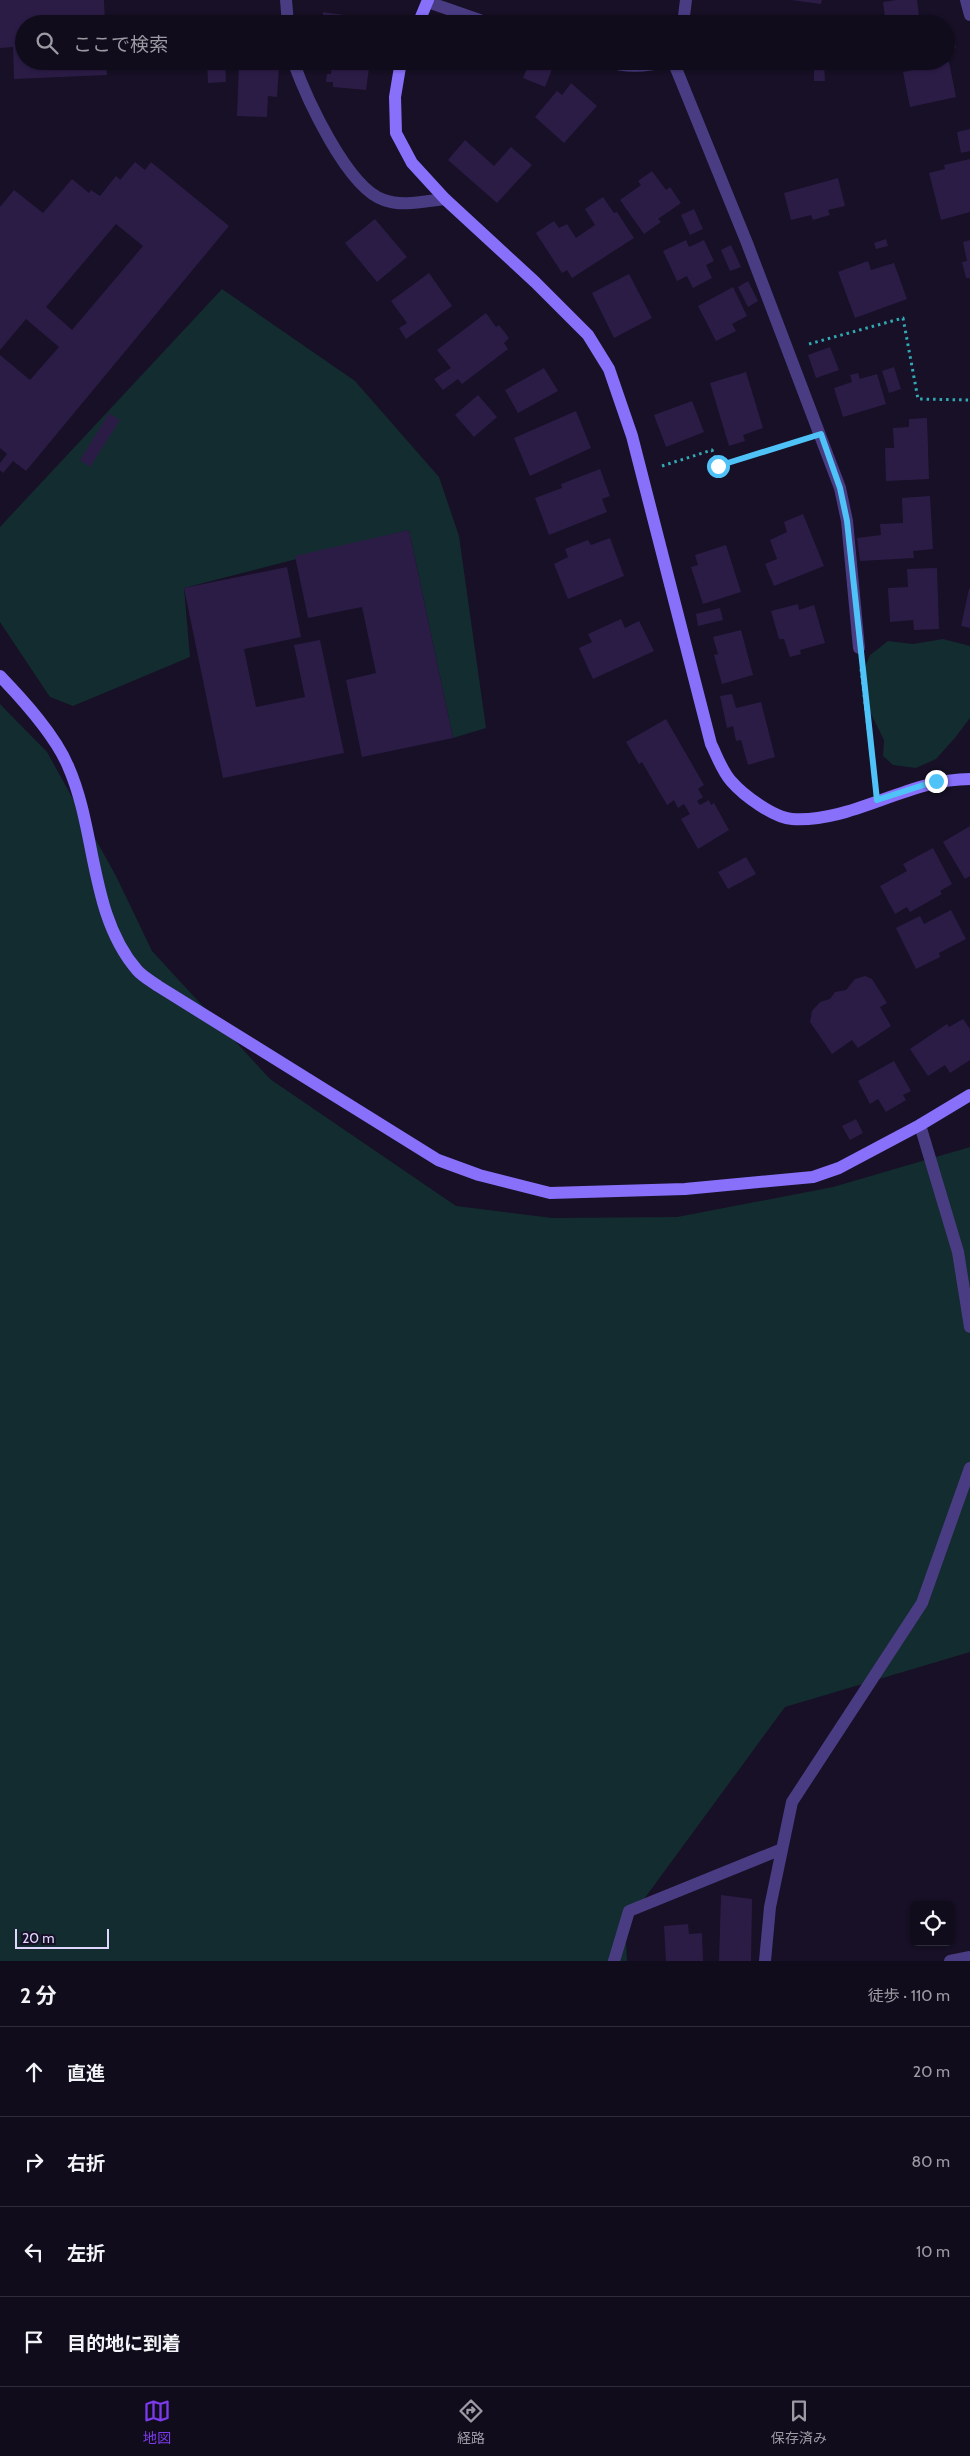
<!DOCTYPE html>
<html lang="ja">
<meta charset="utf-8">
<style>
body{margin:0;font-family:Cabin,"Noto Sans JP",sans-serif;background:#1e1a29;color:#f1f3f6}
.controls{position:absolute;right:15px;bottom:15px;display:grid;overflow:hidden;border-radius:8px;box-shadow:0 1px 4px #0004}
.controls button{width:45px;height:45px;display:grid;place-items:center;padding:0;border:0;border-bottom:1px solid #302c3b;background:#110c1c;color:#f1f3f6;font:25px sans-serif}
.scale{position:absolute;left:15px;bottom:12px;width:94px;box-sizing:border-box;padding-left:5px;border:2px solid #e0d6fe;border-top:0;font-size:14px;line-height:18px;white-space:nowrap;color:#e0d6fe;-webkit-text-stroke:4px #171026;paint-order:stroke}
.stop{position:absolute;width:15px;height:15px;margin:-11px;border:4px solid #4fc3f7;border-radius:50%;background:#fff}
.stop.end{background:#4fc3f7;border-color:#fff;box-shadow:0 1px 5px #0008}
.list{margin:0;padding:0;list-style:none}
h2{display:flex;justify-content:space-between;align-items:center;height:65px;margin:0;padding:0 20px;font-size:21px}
h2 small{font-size:16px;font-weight:400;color:#9c9ba3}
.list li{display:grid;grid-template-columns:32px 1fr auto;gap:15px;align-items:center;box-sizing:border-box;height:90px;padding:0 20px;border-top:1px solid #302c3b}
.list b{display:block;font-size:19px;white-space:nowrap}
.list em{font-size:16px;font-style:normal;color:#9c9ba3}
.icon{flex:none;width:28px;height:28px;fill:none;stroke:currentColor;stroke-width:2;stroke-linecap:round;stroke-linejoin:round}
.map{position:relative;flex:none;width:970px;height:1961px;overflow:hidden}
.search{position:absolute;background:#110c1c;box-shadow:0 1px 4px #0004;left:15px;right:15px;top:15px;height:55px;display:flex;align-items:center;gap:12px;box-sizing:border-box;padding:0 18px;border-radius:28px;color:#9c9ba3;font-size:19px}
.sheet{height:425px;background:#110c1c}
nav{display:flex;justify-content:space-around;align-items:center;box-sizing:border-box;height:70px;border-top:1px solid #302c3b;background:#110c1c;font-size:14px;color:#9c9ba3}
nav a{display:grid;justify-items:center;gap:2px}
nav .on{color:#7c3aed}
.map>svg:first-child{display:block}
</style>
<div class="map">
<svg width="970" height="1961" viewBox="0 0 970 1961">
<rect width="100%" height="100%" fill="#171026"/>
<path fill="#132c2f" d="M222 289 355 381 439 477 459 536 486 728 453 738 409 530 184 588 190 657 73 706 50 697 0 622V527Z
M943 639 970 646V718L954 739 936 759 916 768 893 765 883 756 884 740 868 708 861 677 870 655 888 641 913 644Z
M0 704 47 752 116 876 152 951 270 1079 456 1206 552 1218 677 1217 833 1187 970 1147V1652L785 1707 625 1925 627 1961H0Z"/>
<path fill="#2b1c46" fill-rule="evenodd" d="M0 0H104L105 24H24V61H106L107 75 14 79 13 47 0 48Z
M791 0H822L821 4Z
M896 0H917L920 24H886L883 2Z
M323 12 345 15 344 24H322Z
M954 40 956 48 946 51V43Z
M207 61H225L226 82 208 83Z
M332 61H370L366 90 333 87V82H326L327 74H331Z
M530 61H546L554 64 545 87 523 78Z
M707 61H750V63L708 66Z
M949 62 956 97 910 107 903 72Z
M814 64H824L825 81H814Z
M239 65 279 67 277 97 268 96 267 117 237 116Z
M571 83 597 106 564 143 535 117 557 91 562 95Z
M970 129V151L961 153 957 132Z
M465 140 494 166 511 147 532 165 497 203 448 160Z
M970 159V212L941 220 929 173 945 169 944 165Z
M135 162 145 170 151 162 229 226 26 471 13 461 3 473 0 470V463L7 454 0 448V355L30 380 59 347 26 319 0 350V207L14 190 43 213 72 179 89 193 91 190 100 196 116 176 120 180ZM116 224 143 246 72 330 46 307Z
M652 171 666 190 670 187 681 203 658 219 661 222 644 234 620 200 641 185 638 181Z
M838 178 845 206 828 210 830 215 813 220 811 215 791 220 784 193Z
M603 197 614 213 617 212 634 238 572 278 567 270 562 273 536 233 554 221 559 228 567 224 576 238 595 225 585 209Z
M694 209 703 229 690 235 681 215Z
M375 219 407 257 377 282 345 243Z
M886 239 888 246 876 249 874 243Z
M686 240 689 247 704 240 714 261 706 265 712 278 693 288 687 276 677 281 663 251Z
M970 240V278H966L962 262 967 261 963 242Z
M731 245 741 267 730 271 721 250Z
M868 261 871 270 894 263 907 299 855 318 838 272Z
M429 273 452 306 406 339 399 328 407 323 391 301Z
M629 274 652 318 614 338 592 293Z
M748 281 758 301 748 307 738 287Z
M733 287 747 316 732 324 736 331 716 341 698 306Z
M486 313 496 327 499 325 509 338 504 343 508 349 462 384 458 379 443 390 434 379 451 368 437 350Z
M830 347 839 370 816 378 808 355Z
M894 367 901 389 889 393 882 371Z
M544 368 558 391 518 413 505 390Z
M746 372 763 428 743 435 745 441 729 446 710 383Z
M858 373 860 379 877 374 886 404 843 417 834 388 852 382 850 375Z
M478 395 497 417 474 437 455 415Z
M692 401 704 432 666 447 654 415Z
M576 411 591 448 530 476 514 438Z
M109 413 120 420 90 467 80 460Z
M927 418 929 479 886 481 885 448H894L893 428 909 427V419Z
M600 469 610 496 602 499 607 512 549 535 535 498 562 488 561 484Z
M930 496 933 549 913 551 914 558 860 561 857 538 881 535 880 524 903 523 902 498Z
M803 514 824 566 774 586 765 564 777 559 770 540 787 532 784 522Z
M409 530 453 738 362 757 346 680 376 673 362 607 308 618 295 556Z
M610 538 624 576 568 599 554 564 568 557 565 549 588 540 591 545Z
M726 545 741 592 703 604 691 567 698 565 695 555Z
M287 567 301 637 244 649 256 707 305 697 294 645 320 640 344 753 223 778 184 588Z
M937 568 939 629 914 630 913 620 890 622 888 588 908 587 907 569Z
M969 589H970V628L961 626Z
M798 604 799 610 814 605 825 643 800 650 801 654 790 657 784 639H779L771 611Z
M720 608 723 620 698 626 696 614Z
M621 619 625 628 639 621 654 651 593 679 579 648 592 642 588 634Z
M741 630 753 675 722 684 714 655 718 654 713 637Z
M732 694 736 708 761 702 775 757 748 765 741 740 736 741 733 726 727 728 720 696Z
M666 719 704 785 698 789 703 797 697 801 700 805 709 800 711 805 714 803 729 830 698 849 681 819 690 814 684 804 678 808 674 800 667 805 642 762 639 764 626 742Z
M970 826V876L965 879 943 842Z
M933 848 952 884 940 891 942 894 910 912 907 907 895 914 880 886 907 871 903 864Z
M746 857 756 874 728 889 718 872Z
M951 910 966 939 939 953 940 957 916 969 896 928 920 916 924 924Z
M865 976 872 979 887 1003 880 1007 891 1026 858 1048 852 1040 832 1054 810 1022 812 1011 820 1002 830 999 835 992 846 990 855 979Z
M963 1019 970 1029V1060L950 1073 945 1065 928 1076 910 1049 947 1024 949 1027Z
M894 1061 911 1091 903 1095 906 1100 886 1112 878 1099 870 1104 858 1081Z
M856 1119 863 1133 850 1140 842 1126Z
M721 1895 752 1899 751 1961H719Z
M688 1924 689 1934 702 1933 703 1961H666L664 1926Z"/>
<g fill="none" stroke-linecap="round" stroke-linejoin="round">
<path stroke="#33a9b4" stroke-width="3" stroke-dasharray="2.5 4" stroke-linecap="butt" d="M809 344 903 318 918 399 970 400
M662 466 712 450 718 466 799 441
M861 669 874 779"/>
<path stroke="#4a3c83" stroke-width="12" d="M614 1961 629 1911 782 1849
M950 1961 970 1957"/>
<path stroke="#4a3c83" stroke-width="12" d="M286 0 288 24
M966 0 970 15
M428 2 491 24
M683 24 686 0
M293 61C306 97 347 188 384 200 403 207 425 201 445 199
M605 61C626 68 646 67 667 61
M673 61 747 243 840 488 847 521 859 648
M920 1125 958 1252 970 1327
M765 1961 770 1907 792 1802 922 1603 970 1468"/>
<path stroke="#8870fb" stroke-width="12" d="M418 24 428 0
M401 61 395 97 396 133 412 163 445 199 535 282 588 335 609 369 632 436 711 744C717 756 722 771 731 781 743 795 774 818 792 819 852 823 907 779 970 779
M0 676C24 701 55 735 68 766 97 831 89 914 137 970 142 976 151 981 158 986L438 1160 479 1175 550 1193 685 1189 813 1177 839 1168 920 1125 970 1095"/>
</g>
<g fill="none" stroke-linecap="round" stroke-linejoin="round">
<path stroke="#4fc3f7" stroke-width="6" d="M718 466 821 434 840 488 847 521 877 800 936 781"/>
</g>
</svg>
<div class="controls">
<button><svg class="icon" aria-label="locate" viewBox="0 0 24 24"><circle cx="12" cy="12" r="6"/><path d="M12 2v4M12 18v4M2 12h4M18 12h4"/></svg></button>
</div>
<div class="scale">20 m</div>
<div class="stop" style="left:718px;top:466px"></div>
<div class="stop end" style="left:936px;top:781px"></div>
<div class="search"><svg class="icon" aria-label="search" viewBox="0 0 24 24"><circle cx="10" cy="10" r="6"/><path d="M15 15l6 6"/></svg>ここで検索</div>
</div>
<section class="sheet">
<h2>2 分<small>徒歩 · 110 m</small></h2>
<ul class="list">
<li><svg class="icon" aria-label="ahead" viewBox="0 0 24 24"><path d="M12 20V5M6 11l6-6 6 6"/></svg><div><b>直進</b></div><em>20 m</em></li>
<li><svg class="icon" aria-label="right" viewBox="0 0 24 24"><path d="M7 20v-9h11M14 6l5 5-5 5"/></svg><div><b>右折</b></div><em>80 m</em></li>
<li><svg class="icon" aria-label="left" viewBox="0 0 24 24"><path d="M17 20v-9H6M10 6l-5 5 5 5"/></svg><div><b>左折</b></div><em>10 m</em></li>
<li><svg class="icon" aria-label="arrive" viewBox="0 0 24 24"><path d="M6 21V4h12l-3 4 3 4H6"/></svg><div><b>目的地に到着</b></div></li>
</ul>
</section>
<nav>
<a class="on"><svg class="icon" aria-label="map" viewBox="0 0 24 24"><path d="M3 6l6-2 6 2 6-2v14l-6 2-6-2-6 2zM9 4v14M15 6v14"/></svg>地図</a>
<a><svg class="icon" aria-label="directions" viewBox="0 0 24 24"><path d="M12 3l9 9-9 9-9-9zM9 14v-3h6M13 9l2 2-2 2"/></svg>経路</a>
<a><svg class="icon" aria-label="saved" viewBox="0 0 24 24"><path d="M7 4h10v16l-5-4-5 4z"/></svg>保存済み</a>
</nav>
